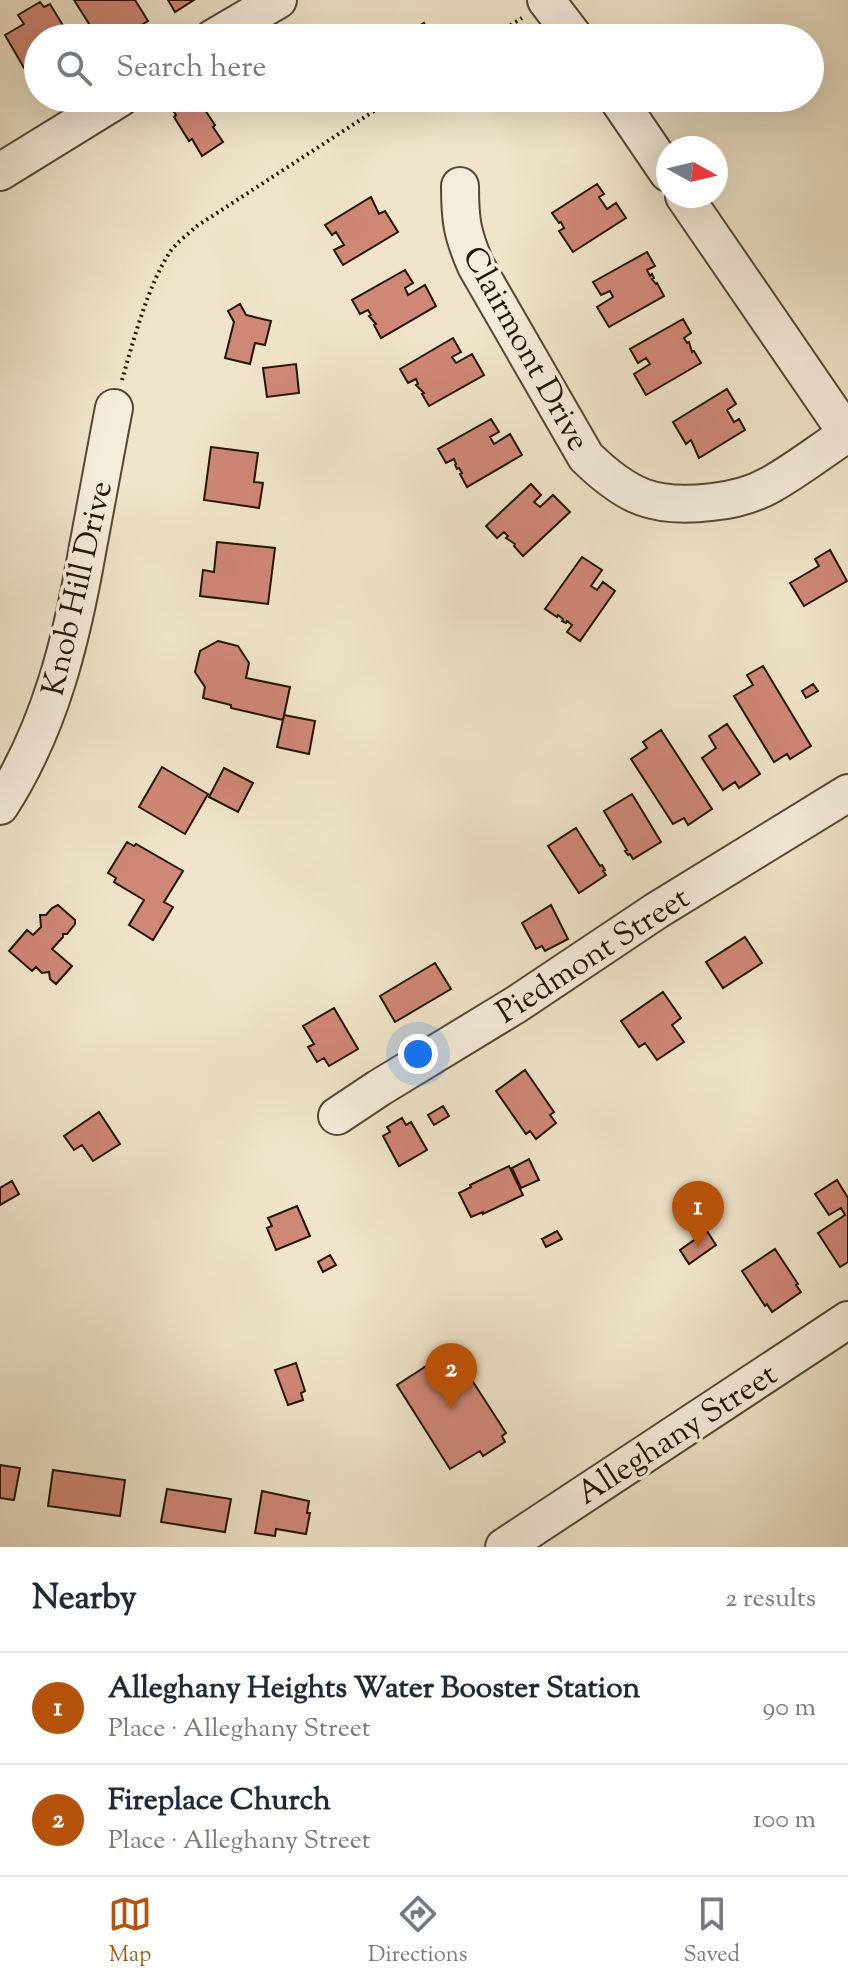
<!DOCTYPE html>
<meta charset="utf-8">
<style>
body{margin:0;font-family:"Sorts Mill Goudy",serif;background:#f6f6f7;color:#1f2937}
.compass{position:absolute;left:656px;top:136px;width:72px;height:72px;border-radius:50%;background:#fff;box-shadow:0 8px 32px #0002;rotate:98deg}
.you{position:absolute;left:418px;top:1054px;width:28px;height:28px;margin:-20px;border:6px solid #fff;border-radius:50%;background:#1a73e8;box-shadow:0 0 0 12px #1a73e833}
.badge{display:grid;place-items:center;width:52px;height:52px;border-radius:50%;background:#b45309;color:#fff;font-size:26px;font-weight:700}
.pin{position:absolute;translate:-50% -66px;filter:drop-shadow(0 2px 4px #0008)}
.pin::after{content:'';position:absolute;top:42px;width:28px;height:24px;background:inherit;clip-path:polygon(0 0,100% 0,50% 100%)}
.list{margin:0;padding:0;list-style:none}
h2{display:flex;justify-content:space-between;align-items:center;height:104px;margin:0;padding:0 32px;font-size:34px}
h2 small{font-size:26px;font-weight:400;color:#747a83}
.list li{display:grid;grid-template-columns:52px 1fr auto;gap:24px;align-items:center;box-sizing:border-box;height:112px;padding:0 32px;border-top:2px solid #e0e1e3}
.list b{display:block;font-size:30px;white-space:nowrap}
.list p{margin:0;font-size:26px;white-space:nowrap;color:#747a83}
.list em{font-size:26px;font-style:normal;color:#747a83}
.icon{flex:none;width:44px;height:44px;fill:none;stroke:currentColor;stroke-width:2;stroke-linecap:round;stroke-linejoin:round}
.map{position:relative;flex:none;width:848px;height:1547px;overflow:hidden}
.search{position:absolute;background:#fff;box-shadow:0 8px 32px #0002;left:24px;right:24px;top:24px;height:88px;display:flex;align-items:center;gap:20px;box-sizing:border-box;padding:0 28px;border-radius:44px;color:#747a83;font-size:30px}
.sheet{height:328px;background:#fff}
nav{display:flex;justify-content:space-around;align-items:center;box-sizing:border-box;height:112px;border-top:2px solid #e0e1e3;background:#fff;font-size:22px;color:#747a83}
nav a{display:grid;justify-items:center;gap:4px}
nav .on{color:#b45309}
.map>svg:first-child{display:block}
</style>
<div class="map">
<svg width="848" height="1547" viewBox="0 0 848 1547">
<rect width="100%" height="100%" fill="#efe4c9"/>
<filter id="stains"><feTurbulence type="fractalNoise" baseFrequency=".0025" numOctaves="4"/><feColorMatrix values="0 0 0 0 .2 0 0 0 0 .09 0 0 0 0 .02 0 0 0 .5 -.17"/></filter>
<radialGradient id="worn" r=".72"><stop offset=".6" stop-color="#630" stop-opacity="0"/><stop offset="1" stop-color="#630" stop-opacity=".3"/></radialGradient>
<path fill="#cf8776" stroke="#211403" stroke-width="2" d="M74 0H135L148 21 120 38H98Z
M168 0H194L175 12Z
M40 2 44 7 50 4 70 37 38 38V60L24 68 5 35 24 24 18 15Z
M424 23 433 38H400Z
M189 98H194L197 102 199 101 215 125 213 127 223 142 202 156 192 139 189 141 174 117 176 115 172 109Z
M597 184 604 194 599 197 607 209 616 203 626 218 573 252 559 231 564 228 561 222 559 223 552 213Z
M371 197 379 214 385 211 398 232 343 265 334 250 344 245 336 232 332 235 325 225Z
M647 252 655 266 647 270 650 276 652 274 654 278 652 279 656 284 657 283 664 296 609 327 597 307 613 297 610 291 601 295 593 282Z
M405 270 413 283 405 288 408 295 425 285 436 306 381 338 374 325 376 324 369 316 371 315 368 310 360 314 352 300Z
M240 304 246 315 271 321 265 345 255 343 250 364 225 358 234 322 228 311Z
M683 319 691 333 684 338 687 343 689 342 692 352 694 351 701 363 646 395 634 374 650 364 646 358 638 363 630 349Z
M453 338 461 352 452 357 456 363 472 354 484 375 429 406 422 394 424 393 416 385 418 384 416 379 408 383 400 369Z
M296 364 299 393 267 397 263 368Z
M727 389 736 404 727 410 734 422 739 419 745 430 699 458 691 440 686 444 673 422Z
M491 419 499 432 490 437 494 444 510 434 522 455 467 487 460 474 462 473 459 468 457 469 455 465 456 464 454 459 446 463 438 449Z
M211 447 258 453 254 482 263 483 259 508 204 500Z
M531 484 541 495 534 502 540 507 553 495 570 512 523 556 514 546 515 544 506 538 508 536 504 532 497 538 486 526Z
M217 542 275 548 268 604 200 596 203 570 214 572Z
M830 550 847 581 804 606 790 583 819 566 815 559Z
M582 557 602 570 591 586 597 590 603 582 615 591 580 641 567 632 572 625 567 621 566 623 562 621 563 619 558 615 557 617 545 609Z
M218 641 238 646 249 663 246 678 290 687 283 720 231 708V705L203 698 205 687 195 672 200 651Z
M763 666 811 746 790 759 787 754 774 762 734 696 753 685 747 675Z
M813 684 818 691 806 698 802 691Z
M284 715 315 721 309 754 277 747Z
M727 724 760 774 739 788 735 782 723 790 702 758 716 748 709 736Z
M661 730 712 809 688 825 684 818 673 824 631 759 647 748 643 742Z
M162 767 208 794 185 834 139 807Z
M224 768 253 783 238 812 209 797Z
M632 794 661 842 633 859 630 854 628 855 625 851 627 850 604 811Z
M576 828 600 866 602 865 605 870 603 871 606 875 579 893 548 846Z
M127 842 134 846 136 844 183 871 164 902 173 907 153 940 129 925 144 900 114 882 116 878 108 873Z
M58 905 75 920V924L67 934H63V937L52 949 72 966 56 984 50 979 49 972 42 973 36 967 32 971 9 951 27 930 33 935 41 927 40 915H46L52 908Z
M551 905 568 939 545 951 542 946 536 949 522 923Z
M745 937 762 963 723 988 706 962Z
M435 963 451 989 395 1022 380 996Z
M663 992 681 1018 672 1025 684 1042 657 1060 645 1043 639 1047 621 1021Z
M334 1008 358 1049 329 1066 324 1058 317 1062 308 1047 314 1044 303 1026Z
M525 1070 554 1112 550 1115 556 1123 536 1139 530 1131 526 1134 496 1091Z
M443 1106 449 1116 434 1125 428 1115Z
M99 1112 120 1144 93 1161 82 1145 74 1150 64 1136Z
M402 1118 406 1125 411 1122 427 1150 399 1166 383 1136 390 1132 387 1127Z
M529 1159 539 1180 521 1188 512 1168Z
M509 1166 523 1195 483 1214V1212L471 1217 459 1193 471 1187 470 1185Z
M837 1180 848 1198V1262L840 1267 818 1233 845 1215 841 1208 829 1215 815 1194Z
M12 1181 19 1194 0 1205V1188Z
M297 1206 310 1236 276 1250 267 1228 272 1226 268 1218Z
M557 1231 562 1239 546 1247 542 1239Z
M707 1231 716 1245 689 1264 680 1250Z
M775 1249 798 1284 796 1285 801 1292 772 1312 767 1304 765 1306 742 1271Z
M330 1255 336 1265 323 1272 318 1262Z
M451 1350 458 1361 459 1360 506 1433 502 1436 505 1442 483 1456 480 1451 450 1469 397 1385Z
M296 1363 305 1391 301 1393 303 1400 288 1405 275 1370Z
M0 1465 20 1468 14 1500 0 1498Z
M53 1470 125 1480 120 1516 48 1506Z
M167 1489 231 1499 225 1532 161 1522Z
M262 1491 309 1501 307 1513H310L306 1534 276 1529 275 1536 255 1533Z"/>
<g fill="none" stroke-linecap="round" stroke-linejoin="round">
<g stroke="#544834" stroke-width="40">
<path id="minor" d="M546 0 575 38
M213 38 278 0
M617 98 668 173
M0 172 120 98
M460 186C460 220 462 234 476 266L586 457C627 497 654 509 712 502 732 500 752 495 770 485 797 470 822 450 847 434
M684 196 848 435
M0 806C51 727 72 638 88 547 97 500 105 454 114 408
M337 1116 379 1088 517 1004 656 911 848 793
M504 1547 848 1320"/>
</g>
<path stroke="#211403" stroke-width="4" stroke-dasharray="2 4" stroke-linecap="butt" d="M490 38 522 18
M122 380C133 342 148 285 170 252 177 242 188 234 197 226L394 98"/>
<use href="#minor" stroke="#f5eddc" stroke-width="36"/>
</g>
<g text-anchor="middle" stroke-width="7" stroke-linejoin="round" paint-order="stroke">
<g font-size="32" fill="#211403" stroke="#f5eddc">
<text transform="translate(527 348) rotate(61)" y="11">Clairmont Drive</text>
<text transform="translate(76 588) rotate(-77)" y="11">Knob Hill Drive</text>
<text transform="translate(592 954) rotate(-33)" y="11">Piedmont Street</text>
<text transform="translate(676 1433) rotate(-33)" y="11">Alleghany Street</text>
</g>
</g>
<rect width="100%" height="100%" filter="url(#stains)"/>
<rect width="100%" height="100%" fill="url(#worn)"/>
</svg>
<svg class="compass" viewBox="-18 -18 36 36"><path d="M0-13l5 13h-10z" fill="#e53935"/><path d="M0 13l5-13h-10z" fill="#747a83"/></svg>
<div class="you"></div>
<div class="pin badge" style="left:698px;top:1247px">1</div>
<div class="pin badge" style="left:451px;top:1409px">2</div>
<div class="search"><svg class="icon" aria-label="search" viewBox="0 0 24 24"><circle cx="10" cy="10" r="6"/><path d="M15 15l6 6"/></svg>Search here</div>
</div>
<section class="sheet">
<h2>Nearby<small>2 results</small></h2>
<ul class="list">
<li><span class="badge">1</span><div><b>Alleghany Heights Water Booster Station</b><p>Place · Alleghany Street</p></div><em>90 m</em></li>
<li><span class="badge">2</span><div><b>Fireplace Church</b><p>Place · Alleghany Street</p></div><em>100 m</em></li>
</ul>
</section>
<nav>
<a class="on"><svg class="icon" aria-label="map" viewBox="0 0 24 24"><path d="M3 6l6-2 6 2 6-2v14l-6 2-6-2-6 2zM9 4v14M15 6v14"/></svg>Map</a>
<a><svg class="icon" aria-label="directions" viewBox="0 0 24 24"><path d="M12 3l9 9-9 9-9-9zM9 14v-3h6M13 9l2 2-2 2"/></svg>Directions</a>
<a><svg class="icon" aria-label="saved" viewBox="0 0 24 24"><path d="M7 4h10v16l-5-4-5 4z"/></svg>Saved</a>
</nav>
